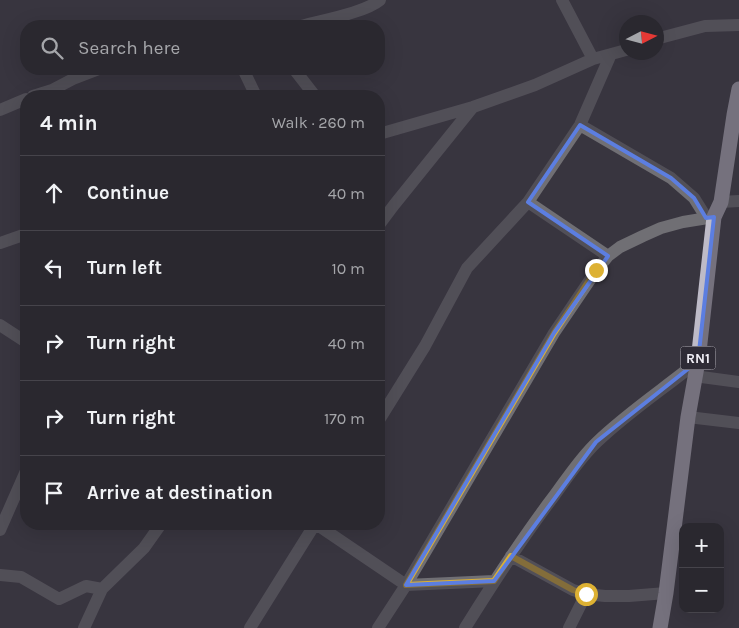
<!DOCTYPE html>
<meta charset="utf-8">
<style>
body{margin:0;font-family:Karla,sans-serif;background:#323037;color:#f1f3f6}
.controls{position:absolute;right:15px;bottom:15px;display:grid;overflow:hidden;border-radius:10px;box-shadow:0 5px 20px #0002}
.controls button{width:45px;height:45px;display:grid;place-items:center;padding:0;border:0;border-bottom:1px solid #46444b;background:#2a282f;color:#f1f3f6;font:25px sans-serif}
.compass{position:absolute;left:619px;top:15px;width:45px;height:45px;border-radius:50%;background:#2a282f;box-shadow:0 5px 20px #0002;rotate:84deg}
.stop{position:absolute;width:15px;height:15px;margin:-11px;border:4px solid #ddb133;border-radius:50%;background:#fff}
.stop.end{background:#ddb133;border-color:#fff;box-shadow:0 1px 5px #0008}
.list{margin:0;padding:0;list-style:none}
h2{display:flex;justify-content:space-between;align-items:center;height:65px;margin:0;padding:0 20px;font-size:21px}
h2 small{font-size:16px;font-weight:400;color:#a5a6aa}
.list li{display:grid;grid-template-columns:32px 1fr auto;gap:15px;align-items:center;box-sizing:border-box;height:75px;padding:0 20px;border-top:1px solid #46444b}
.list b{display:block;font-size:19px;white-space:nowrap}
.list em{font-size:16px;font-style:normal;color:#a5a6aa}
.icon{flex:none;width:28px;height:28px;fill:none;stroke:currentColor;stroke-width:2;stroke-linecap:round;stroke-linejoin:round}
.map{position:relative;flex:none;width:739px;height:628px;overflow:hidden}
.search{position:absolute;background:#2a282f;box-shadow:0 5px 20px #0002;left:20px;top:20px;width:365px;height:55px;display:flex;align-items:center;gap:12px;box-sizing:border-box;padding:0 18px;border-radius:20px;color:#a5a6aa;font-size:19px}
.panel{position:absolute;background:#2a282f;box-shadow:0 5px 20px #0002;left:20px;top:90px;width:365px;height:440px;border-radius:20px}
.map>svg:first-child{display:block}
</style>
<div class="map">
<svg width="739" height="628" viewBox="0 0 739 628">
<rect width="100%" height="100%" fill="#38353f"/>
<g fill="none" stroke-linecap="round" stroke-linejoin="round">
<path stroke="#706f74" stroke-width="12" d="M562 0 593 59
M301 26C322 20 364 13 380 0
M656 39 705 26 739 25
M243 69 256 96
M294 69 315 96
M33 96 52 90 73 79 99 69
M0 110 26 99
M580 125 671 178 694 198 704 214 702 219
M379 134 473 107 535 85 593 59 626 50
M528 202 608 256
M721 202 739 201
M379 225 394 205 473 107
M0 243 26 234
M0 325 26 342
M694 376 739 382
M688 417 739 423
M379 420 425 346 467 268 528 202 580 125 611 54
M316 524 406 585 494 581
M0 530 26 471
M511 556 573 590 586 594 605 596H629L666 593
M0 575 21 577 59 599 86 586 102 589
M84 628 102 589 144 548 161 524
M250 628 315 524
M378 628 406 585 554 333 596 271 608 256 620 247 643 236 661 228 683 222 714 217
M465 628C493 583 522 538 554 496 568 477 580 458 597 442 628 412 665 388 698 361
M569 628 586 594"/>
<path stroke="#bebbc7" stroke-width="15" d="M660 628 666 593 688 417 698 361 714 217 721 202 734 115 739 89"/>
</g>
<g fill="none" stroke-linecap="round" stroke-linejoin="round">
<path stroke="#ddb133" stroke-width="6" d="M586 594 573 590 511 556 494 581 406 585 554 333 596 270"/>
</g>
<path d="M0 0H739V628H0ZM580 125 671 178 694 198 706 218 714 217 698 361 596 442 494 581 406 585 554 333 608 256 528 202Z" fill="#38353f" fill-opacity=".55" fill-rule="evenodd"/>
<path fill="none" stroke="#5c7ee0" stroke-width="4" stroke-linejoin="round" d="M580 125 671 178 694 198 706 218 714 217 698 361 596 442 494 581 406 585 554 333 608 256 528 202Z"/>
<g text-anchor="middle" stroke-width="4.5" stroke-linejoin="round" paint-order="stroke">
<rect fill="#2e2b35" stroke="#b5b3bb" stroke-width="1" x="680.5" y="346.5" width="35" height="23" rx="4"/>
<g font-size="14" font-weight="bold" fill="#efedf4">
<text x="698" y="363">RN1</text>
</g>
</g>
</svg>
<div class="controls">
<button>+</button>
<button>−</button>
</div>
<svg class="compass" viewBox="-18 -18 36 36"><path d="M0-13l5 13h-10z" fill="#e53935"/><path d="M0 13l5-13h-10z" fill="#a5a6aa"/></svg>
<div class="stop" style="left:586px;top:594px"></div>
<div class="stop end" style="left:596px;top:270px"></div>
<div class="search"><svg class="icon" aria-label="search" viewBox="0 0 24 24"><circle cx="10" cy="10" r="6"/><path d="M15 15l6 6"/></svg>Search here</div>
<section class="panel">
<h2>4 min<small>Walk · 260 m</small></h2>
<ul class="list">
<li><svg class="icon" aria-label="ahead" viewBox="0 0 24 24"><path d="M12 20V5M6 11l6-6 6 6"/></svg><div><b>Continue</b></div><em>40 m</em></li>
<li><svg class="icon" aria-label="left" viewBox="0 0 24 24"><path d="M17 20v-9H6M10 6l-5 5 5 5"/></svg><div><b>Turn left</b></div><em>10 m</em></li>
<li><svg class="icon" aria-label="right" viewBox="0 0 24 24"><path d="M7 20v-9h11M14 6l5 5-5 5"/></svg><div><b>Turn right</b></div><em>40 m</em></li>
<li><svg class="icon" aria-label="right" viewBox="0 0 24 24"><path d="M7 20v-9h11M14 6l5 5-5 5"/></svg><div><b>Turn right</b></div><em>170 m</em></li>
<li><svg class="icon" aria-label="arrive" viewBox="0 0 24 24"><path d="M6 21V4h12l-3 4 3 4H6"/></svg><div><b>Arrive at destination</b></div></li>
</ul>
</section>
</div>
